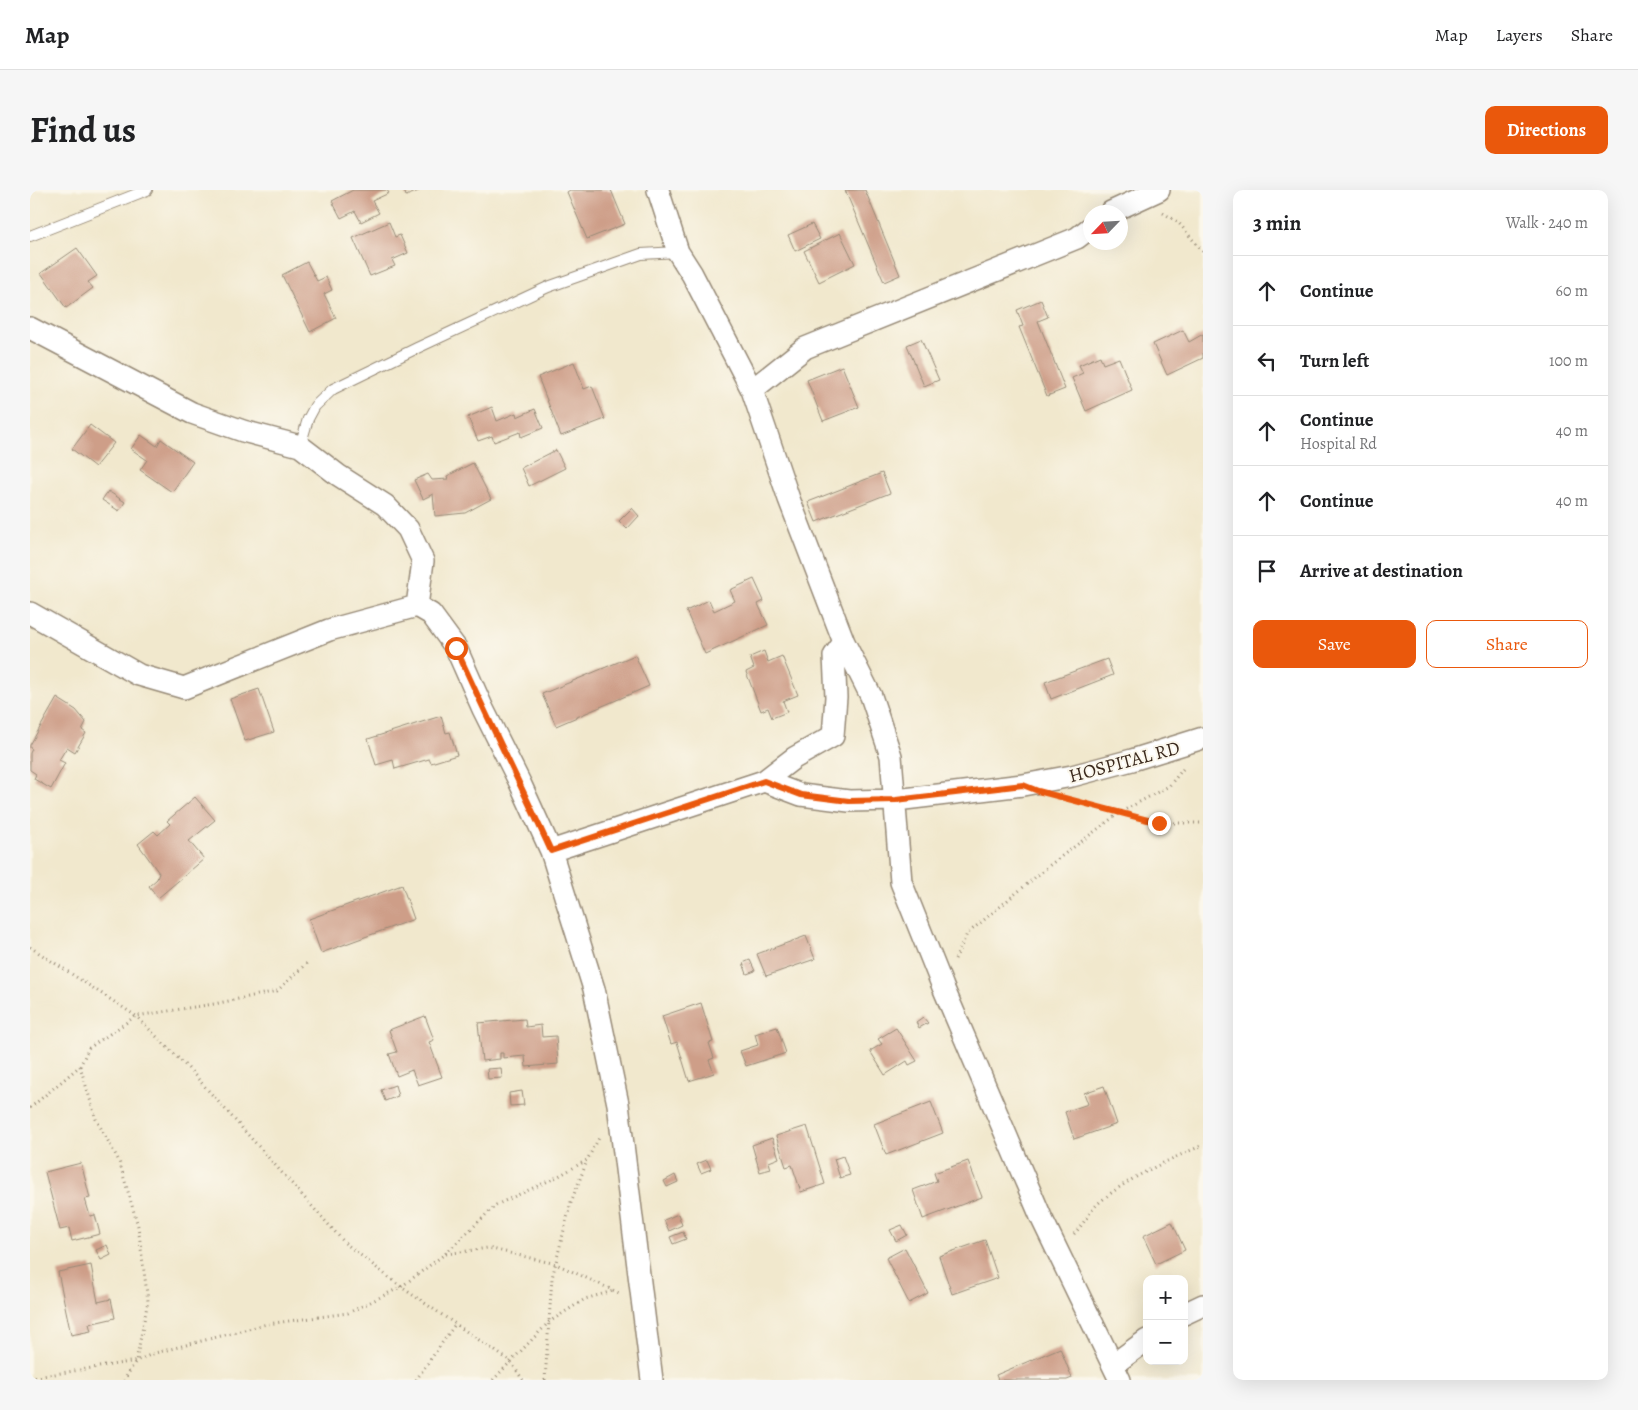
<!DOCTYPE html>
<meta charset="utf-8">
<style>
body{margin:0;font-family:Alegreya,serif;background:#f6f6f6;color:#202124}
.controls{position:absolute;right:15px;bottom:15px;display:grid;overflow:hidden;border-radius:10px;box-shadow:0 5px 20px #0002}
.controls button{width:45px;height:45px;display:grid;place-items:center;padding:0;border:0;border-bottom:1px solid #e0e0e0;background:#fff;color:#202124;font:25px sans-serif}
.compass{position:absolute;left:1053px;top:15px;width:45px;height:45px;border-radius:50%;background:#fff;box-shadow:0 5px 20px #0002;rotate:245deg}
.stop{position:absolute;width:15px;height:15px;margin:-11px;border:4px solid #ea580c;border-radius:50%;background:#fff}
.stop.end{background:#ea580c;border-color:#fff;box-shadow:0 1px 5px #0008}
.list{margin:0;padding:0;list-style:none}
h2{display:flex;justify-content:space-between;align-items:center;height:65px;margin:0;padding:0 20px;font-size:21px}
h2 small{font-size:16px;font-weight:400;color:#757577}
.list li{display:grid;grid-template-columns:32px 1fr auto;gap:15px;align-items:center;box-sizing:border-box;height:70px;padding:0 20px;border-top:1px solid #e0e0e0}
.list b{display:block;font-size:19px;white-space:nowrap}
.list p{margin:0;font-size:16px;white-space:nowrap;color:#757577}
.list em{font-size:16px;font-style:normal;color:#757577}
.actions{display:flex;gap:10px;padding:15px 20px}
.actions a{flex:1;padding:11px 0;border:1px solid #ea580c;border-radius:10px;text-align:center;font-size:18px;color:#ea580c}
.actions .main{background:#ea580c;color:#fff}
.icon{flex:none;width:28px;height:28px;fill:none;stroke:currentColor;stroke-width:2;stroke-linecap:round;stroke-linejoin:round}
.map{position:relative;flex:none;width:1173px;height:1190px;overflow:hidden;border-radius:10px}
header{display:flex;align-items:center;gap:30px;box-sizing:border-box;height:70px;padding:0 25px;background:#fff;border-bottom:1px solid #e0e0e0}
header strong{font-size:24px}
nav{display:flex;gap:28px;margin-inline-start:auto;font-size:18px}
.intro{display:flex;align-items:center;justify-content:space-between;box-sizing:border-box;height:120px;padding:0 30px}
h1{margin:0;font-size:35px}
.button{padding:12px 22px;border-radius:10px;background:#ea580c;color:#fff;font-size:18px;font-weight:700}
main{display:flex;gap:30px;padding:0 30px}
aside{flex:1;background:#fff;border-radius:10px;box-shadow:0 5px 20px #0002}
.map>svg:first-child{display:block}
</style>
<header>
<strong>Map</strong>
<nav><a>Map</a><a>Layers</a><a>Share</a></nav>
</header>
<div class="intro"><h1>Find us</h1><a class="button">Directions</a></div>
<main>
<div class="map">
<svg width="1173" height="1190" viewBox="0 0 1173 1190">
<rect width="100%" height="100%" fill="#fbf7ec"/>
<filter id="ink" filterUnits="userSpaceOnUse"><feTurbulence type="fractalNoise" baseFrequency=".02" numOctaves="2"/><feDisplacementMap in="SourceGraphic" scale="10" xChannelSelector="R" yChannelSelector="G"/><feConvolveMatrix kernelMatrix="1 2 1 2 8 2 1 2 1" color-interpolation-filters="sRGB"/></filter>
<filter id="wash" filterUnits="userSpaceOnUse"><feTurbulence type="fractalNoise" baseFrequency=".0096" numOctaves="4" result="noise"/><feDisplacementMap in="SourceGraphic" scale="20" xChannelSelector="R" yChannelSelector="G"/><feGaussianBlur stdDeviation="1.12" result="paint"/><feColorMatrix in="noise" values="0 0 0 0 0 0 0 0 0 0 0 0 0 0 0 0 0 1.4 0 .05"/><feComposite in="paint" operator="in"/></filter>
<g filter="url(#wash)">
<rect width="100%" height="100%" fill="#f1e8cd"/>
<g id="blocks">
<path fill="#ce9e88" d="M323 0H357L359 3 342 11 349 23 331 32 325 21 311 28 302 11Z
M374 0H391L376 6Z
M540 0H581L595 34 557 49 537 2Z
M815 0H835L870 85 854 92Z
M359 32 365 47 370 45 378 63 362 70 365 76 340 86 323 48Z
M782 34 790 49 765 61 758 45Z
M810 43 825 74 789 92 774 61Z
M47 58 67 86 58 92 63 98 36 118 11 83Z
M277 72 287 91 296 87 302 100 294 104 306 128 280 142 252 85Z
M1011 110 1018 127 1008 131 1035 199 1017 206 989 137 993 136 987 120Z
M1153 140 1159 152 1173 144V168L1137 185 1123 154Z
M891 149 909 190 894 196 877 155Z
M1070 166 1073 174 1089 168 1102 200 1056 221 1042 188 1053 183 1049 175Z
M544 172 554 199 562 196 575 229 531 246 508 187Z
M812 176 829 217 793 231 777 190Z
M462 217 467 231 486 223 487 227 505 219 513 238 491 247 490 242 464 252 462 246 448 251 438 227Z
M60 235 84 253 65 277 42 259Z
M111 245 127 256 131 249 163 272 142 302 110 280 117 270 101 259Z
M526 260 535 278 499 296 491 278Z
M443 273 461 309 435 323 405 326 403 304 393 309 384 290 398 284 402 290 418 289 417 286Z
M852 283 860 303 786 332 778 312Z
M78 301 95 312 89 321 72 310Z
M602 318 609 326 597 339 589 331Z
M724 389 734 411 728 414 738 435 675 464 656 421 679 410 684 421 705 411 700 400Z
M734 461 738 472 752 466 768 505 753 511 757 522 742 528 738 518 731 521 716 482 724 478 720 467Z
M605 465 619 496 526 536 512 504Z
M1077 469 1083 485 1021 509 1015 492Z
M229 499 244 542 215 551 200 509Z
M27 508 46 520 56 532 52 540 56 543 45 562 37 557 29 570 35 573 21 599 4 589 6 584 0 580V563L2 559 0 558V555Z
M411 526 416 543 420 542 427 565 401 573 399 569 365 579 363 570 346 575 338 549Z
M165 607 185 630 159 651 174 669 128 708 119 696 127 689 129 683 108 654 124 641 128 645 140 634 137 631Z
M372 695 384 729 291 763 279 729Z
M776 746 785 769 736 786 727 764Z
M720 770 725 781 717 784 713 773Z
M671 813 683 852 679 853 684 868 679 870 684 883 659 891 647 852 641 854 632 826Z
M395 826 404 850 399 852 412 887 388 895 382 880 367 886 359 864 367 862 359 840Z
M893 827 898 833 889 838 886 832Z
M495 829 496 837 511 835 512 847 526 846 528 874 496 877 495 866 473 868V863H470V869L452 871 448 833Z
M747 837 756 863 716 876 710 861 728 855 725 844Z
M866 838 887 871 879 875 877 871 855 885 840 861 852 854 848 849Z
M471 878 472 888 458 889 457 879Z
M365 895 368 906 355 911 351 900Z
M1074 896 1087 934 1044 949 1035 922 1058 914 1054 903Z
M492 901 494 915 480 916 479 903Z
M901 912 913 943 856 965 844 934Z
M777 936 795 994 771 1002 762 975 756 977 746 946Z
M742 948 749 968 739 972 741 979 730 982 722 955Z
M813 966 820 985 810 988 804 969Z
M677 970 681 979 671 983 667 974Z
M938 971 952 1007 893 1029 883 1000 907 991 904 983Z
M51 973 60 1008 55 1009 60 1026 65 1025 70 1044 42 1051 39 1038 30 1040 15 982Z
M645 985 648 992 637 997 634 991Z
M648 1024 652 1035 639 1041 634 1030Z
M1142 1032 1155 1060 1126 1074 1113 1046Z
M872 1035 877 1045 866 1051 860 1040Z
M653 1042 656 1049 643 1054 640 1047Z
M955 1050 968 1088 922 1104 909 1066Z
M77 1055 81 1065 71 1070 66 1060Z
M875 1058 898 1103 879 1113 856 1068Z
M61 1075 68 1112 81 1109 85 1128 59 1134 61 1141 41 1145 28 1082Z
M1030 1158 1042 1188 1037 1190H968L966 1185Z"/>
</g>
</g>
<g filter="url(#ink)">
<use href="#blocks" fill-opacity="0" stroke="#968976" stroke-width="1"/>
<g fill="none" stroke-linecap="round" stroke-linejoin="round">
<g stroke="#968976" stroke-width="12">
<path id="service" d="M0 46 117 0
M270 256 278 229 285 216 303 199 387 158 518 97 611 64 648 62"/>
</g>
<g stroke="#968976" stroke-width="24">
<path id="minor" d="M628 0 648 62 662 84 722 200 759 309 814 452 841 506 861 566 871 692 913 797 1011 1027 1090 1190
M1081 22 1129 0
M0 138 162 223 213 241 270 256 308 285 355 315 378 339 393 371 387 416
M722 200 775 158 1047 48 1060 38
M0 423 109 485 154 498 299 440 387 416 401 424 426 458 453 519 490 593 521 661 564 799 588 914 622 1190
M734 591 771 605 819 611 866 610 993 595 1042 586 1102 570 1173 548
M521 661 734 591 764 568 803 546 806 507 804 466 814 452
M1154 1124 1173 1115
M1084 1174 1117 1150"/>
</g>
<path stroke="#968976" stroke-width="3" stroke-dasharray="1 4" stroke-linecap="butt" d="M1133 23 1148 32 1173 62
M1042 610 1129 633H1173
M0 757 106 826 160 880 315 1053 371 1097 480 1171 493 1190
M925 769 937 744 1020 675 1089 623 1139 596 1153 579
M50 876 66 929 89 971 108 1036 118 1111 106 1171 94 1190
M0 918 50 876 59 858 106 826 184 814 247 801 279 771
M1044 1044C1054 1034 1060 1020 1071 1011 1101 986 1137 971 1173 955
M416 1064 458 1058 526 1074 589 1103
M0 1188 106 1171 125 1163 237 1134 318 1123 371 1097 415 1064 466 1015 527 987 557 970 569 948
M386 1190 426 1133
M463 1190 519 1132 555 1109 583 1101
M515 1190 522 1088 541 1012 557 971"/>
<use href="#service" stroke="#fff" stroke-width="10"/>
<use href="#minor" stroke="#fff" stroke-width="21"/>
</g>
</g>
<g fill="none" stroke-linecap="round" stroke-linejoin="round" filter="url(#ink)">
<path stroke="#ea580c" stroke-width="6" d="M426 458C456 526 490 593 521 661L734 591 771 605 819 611 866 610 993 595 1008 601 1129 633"/>
</g>
<g text-anchor="middle" stroke-width="4" stroke-linejoin="round" paint-order="stroke">
<g font-size="19" fill="#3b2a1e" stroke="#fbf7ec">
<text transform="translate(1094 571) rotate(-15)" y="7">HOSPITAL RD</text>
</g>
</g>
</svg>
<div class="controls">
<button>+</button>
<button>−</button>
</div>
<svg class="compass" viewBox="-18 -18 36 36"><path d="M0-13l5 13h-10z" fill="#e53935"/><path d="M0 13l5-13h-10z" fill="#757577"/></svg>
<div class="stop" style="left:426px;top:458px"></div>
<div class="stop end" style="left:1129px;top:633px"></div>
</div>
<aside>
<h2>3 min<small>Walk · 240 m</small></h2>
<ul class="list">
<li><svg class="icon" aria-label="ahead" viewBox="0 0 24 24"><path d="M12 20V5M6 11l6-6 6 6"/></svg><div><b>Continue</b></div><em>60 m</em></li>
<li><svg class="icon" aria-label="left" viewBox="0 0 24 24"><path d="M17 20v-9H6M10 6l-5 5 5 5"/></svg><div><b>Turn left</b></div><em>100 m</em></li>
<li><svg class="icon" aria-label="ahead" viewBox="0 0 24 24"><path d="M12 20V5M6 11l6-6 6 6"/></svg><div><b>Continue</b><p>Hospital Rd</p></div><em>40 m</em></li>
<li><svg class="icon" aria-label="ahead" viewBox="0 0 24 24"><path d="M12 20V5M6 11l6-6 6 6"/></svg><div><b>Continue</b></div><em>40 m</em></li>
<li><svg class="icon" aria-label="arrive" viewBox="0 0 24 24"><path d="M6 21V4h12l-3 4 3 4H6"/></svg><div><b>Arrive at destination</b></div></li>
</ul>
<div class="actions"><a class="main">Save</a><a>Share</a></div>
</aside>
</main>
